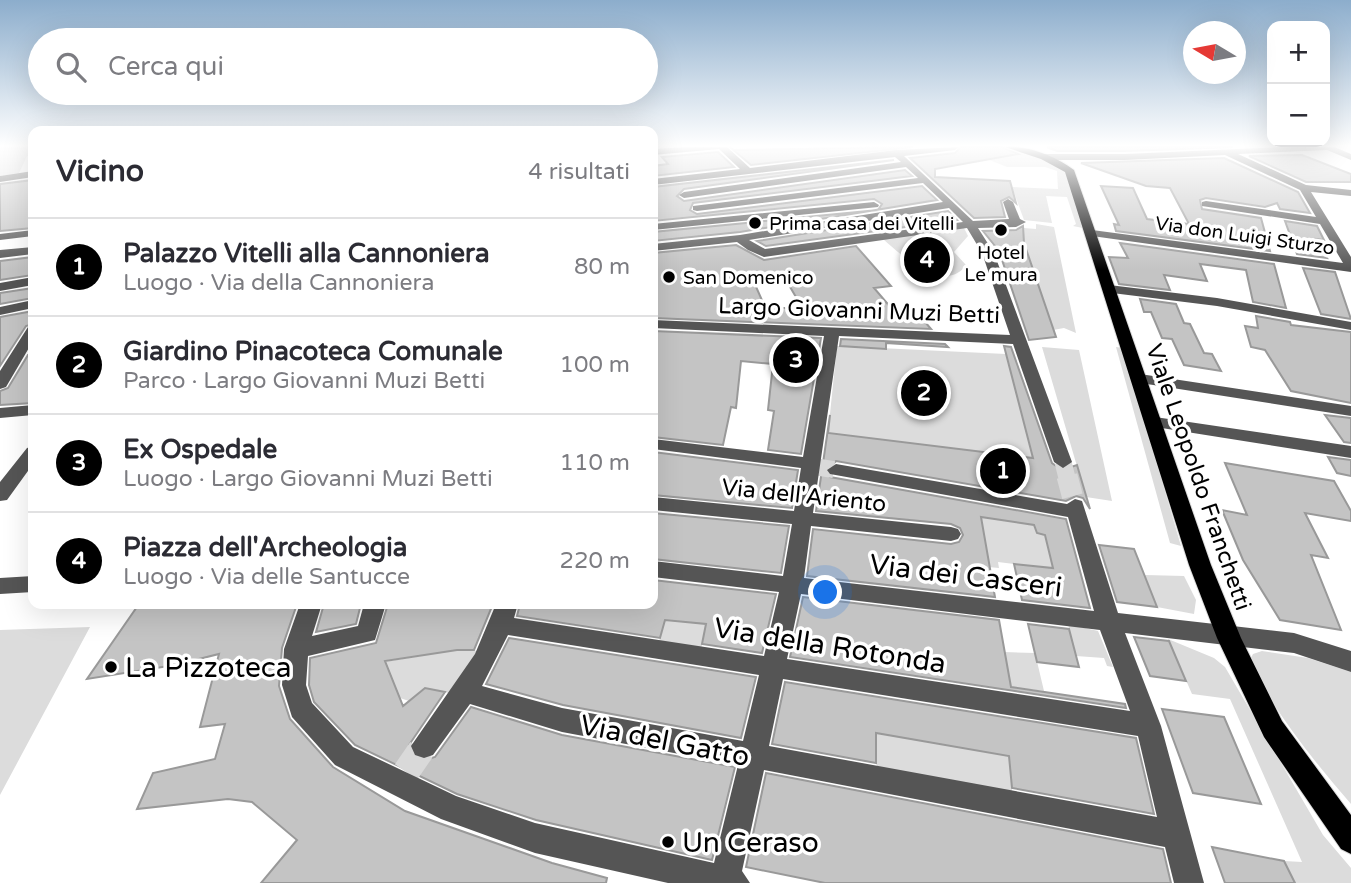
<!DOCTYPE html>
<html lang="it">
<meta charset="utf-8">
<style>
body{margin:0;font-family:"Varela Round",sans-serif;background:#f7f7f7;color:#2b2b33}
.controls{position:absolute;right:21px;top:21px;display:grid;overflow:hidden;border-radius:14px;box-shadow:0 7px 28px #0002}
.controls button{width:63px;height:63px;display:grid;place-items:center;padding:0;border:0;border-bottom:2px solid #e1e1e2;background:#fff;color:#2b2b33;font:35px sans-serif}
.compass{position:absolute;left:1183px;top:21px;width:63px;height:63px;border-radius:50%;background:#fff;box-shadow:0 7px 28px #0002;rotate:280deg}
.you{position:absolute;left:826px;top:593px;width:24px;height:24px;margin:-18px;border:5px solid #fff;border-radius:50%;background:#1a73e8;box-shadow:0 0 0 10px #1a73e833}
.badge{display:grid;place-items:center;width:46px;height:46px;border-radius:50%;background:#000;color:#fff;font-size:23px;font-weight:700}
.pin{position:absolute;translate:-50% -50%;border:4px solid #fff;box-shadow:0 2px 7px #0006}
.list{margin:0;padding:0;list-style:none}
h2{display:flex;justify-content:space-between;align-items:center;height:91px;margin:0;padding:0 28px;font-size:30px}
h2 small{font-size:23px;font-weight:400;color:#7c7c81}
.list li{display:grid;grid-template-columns:46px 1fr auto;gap:21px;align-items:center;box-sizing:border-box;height:98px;padding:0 28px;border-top:2px solid #e1e1e2}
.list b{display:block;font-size:26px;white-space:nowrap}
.list p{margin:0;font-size:23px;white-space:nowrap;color:#7c7c81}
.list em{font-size:23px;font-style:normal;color:#7c7c81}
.icon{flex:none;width:38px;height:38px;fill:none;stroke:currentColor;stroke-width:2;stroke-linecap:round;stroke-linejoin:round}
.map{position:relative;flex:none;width:1351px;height:883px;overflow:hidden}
.search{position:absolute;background:#fff;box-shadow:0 7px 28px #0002;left:28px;top:28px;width:630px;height:77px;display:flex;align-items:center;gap:18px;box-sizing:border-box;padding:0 24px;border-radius:38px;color:#7c7c81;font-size:26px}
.panel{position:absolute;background:#fff;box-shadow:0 7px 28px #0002;left:28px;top:126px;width:630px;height:483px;border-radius:14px}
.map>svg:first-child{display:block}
</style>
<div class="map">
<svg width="1351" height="883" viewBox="0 0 1351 883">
<rect width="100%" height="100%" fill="#fff"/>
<path fill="#dcdcdc" d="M0 147H33V155L27 156 19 173 0 176Z
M1003 148 1038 158 1066 171 1083 228 1073 226 1076 224 1067 197 1046 196 1052 223 1024 220 1012 187 1058 189 1057 171 1045 167H1007L967 151Z
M1036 224 1054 227 1076 333 1064 328 1053 330 1024 243V228L1036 229Z
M964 228 968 236 954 252 966 265C945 296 897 252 881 237Z
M837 346 1006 354 1027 435 1041 437 1047 460 828 433Z
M1042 347 1079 350 1112 501 1086 497Z
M1116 347 1123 348 1181 546 1170 543Z
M980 517 1034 525 1037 533 1045 535 1056 581 1030 566 998 562 999 568 988 567Z
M1145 575 1184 576 1196 600 1194 614 1157 607Z
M665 620 706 624 701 650 658 645Z
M1068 624 1098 631 1113 667 1107 666 1104 658 1076 656Z
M90 627 0 795V630Z
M1168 639 1214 658 1225 667 1323 835 1351 868V883H1295L1284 861 1302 862 1230 699 1192 694Z
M457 650 486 651 458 695 425 688 409 701 400 698 384 662Z
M1262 651 1308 658 1351 672V804C1312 759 1277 715 1249 662L1253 654Z
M1004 652 1035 653 1044 691 1011 687Z
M876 733 1009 756 1013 800 877 774Z"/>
<path fill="#c4c4c4" stroke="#999" stroke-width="2" fill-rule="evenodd" d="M730 147 734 150 913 147 751 165Z
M961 147H1002L1018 154 935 169V177L1010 181 1016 203 1009 197 1001 201 1005 217 974 218 910 158 955 153Z
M1047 147H1233L1125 151H1057Z
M718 152 734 167 653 176V166L668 164 662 157Z
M1302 155 1351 174V182H1306L1249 156Z
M1224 158 1298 192 1310 213 1280 209 1277 203 1265 207 1206 198 1200 200 1202 209 1261 218 1270 251 1116 231 1114 224 1119 225 1101 186 1133 188 1147 219 1189 224 1170 188 1146 186 1081 163Z
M894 160 684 189 677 196 684 201 905 170 912 176 693 203 690 210 697 214 922 186 937 200 740 232 653 241V232L878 210 882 204 874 199 653 221V187Z
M33 180V228L0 231V184Z
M948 211 957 220 766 246 757 241Z
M1285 221 1317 226 1324 240 1316 239 1327 258 1297 254Z
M1023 226 1024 243 1056 337 1029 340 999 251 983 231 1016 230Z
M1120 243 1274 264 1286 308 1253 302 1246 270 1200 264 1207 281 1164 275 1170 290 1119 284 1109 257 1128 258Z
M736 245 764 260 856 246 891 286 874 288 898 316H920L931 329 653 318V253ZM783 275 803 309 765 307 753 280Z
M33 257V275L0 280V261Z
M1303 268 1335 272 1351 319 1321 314Z
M33 288V298L0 304V293Z
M1140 299 1176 304 1184 323 1190 324 1204 353 1212 354 1221 371 1184 365 1172 339 1162 338 1151 312H1144Z
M33 311V324L26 326 0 366V317Z
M1256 316 1290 322 1291 325 1351 332V403L1291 391 1265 350 1251 347 1245 326 1258 328Z
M653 331 821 338 801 454 768 450 774 411 768 410 773 364 741 361 736 408 731 407 723 445 653 437Z
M841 339 945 344 948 347 886 343V349L840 346Z
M1004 346 1011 347 1052 463 1062 470 1077 465 1090 509 1083 498 1076 496 1066 501 836 461 825 472 830 477 1066 519 1090 608 1022 600 1014 564 1053 568 1045 535 1037 533 1034 525 981 517 995 597 807 576 813 529 951 544 959 542 963 535 960 528 951 524 816 511 830 415 828 433 1033 458Z
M33 354V403L0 405V391L8 388 28 355Z
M1325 415 1351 418V443L1344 442Z
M653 452 798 470 792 508 653 495Z
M1328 457 1351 460V476L1337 473Z
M1225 463 1334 481 1351 511V521L1305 513 1328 558 1311 555 1341 630 1280 620 1243 560 1222 510 1247 515Z
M653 513 789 526 781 573 653 559Z
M1099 545 1134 549 1157 607 1117 602Z
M653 580 776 594 762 653 702 644 706 624 665 620 660 638 517 616 520 604H653Z
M803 597 999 620 1011 687 1125 704 1126 708 790 657Z
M139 604H297L282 648 279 686 290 719 333 767 405 811 552 863 607 878 606 883H261L297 840 252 802 228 799 137 809 153 773 215 759 225 724 200 727 219 654 175 665 87 679Z
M324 604H361L356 624 316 632Z
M388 604H493L474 650H457L385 661 403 706 425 688 445 692 409 745 414 757 425 760 435 757 471 707 562 735 735 767 712 860 536 820 457 794 355 745 314 702 309 685 310 658 376 643Z
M1028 624 1069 629 1079 667 1037 662Z
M1134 637 1169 641 1186 681 1150 676Z
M509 638 756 677 741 738 563 705 486 684Z
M785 682 1136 738 1154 814 1012 788 1009 756 876 733V763L772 744Z
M1162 709 1224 717 1261 804 1193 793Z
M766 773 1163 849 1171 883H825L746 867Z
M1212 847 1284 861 1295 883H1225Z"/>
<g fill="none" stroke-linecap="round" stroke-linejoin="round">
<path stroke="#d9d9d9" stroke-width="17" stroke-dasharray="17 8" stroke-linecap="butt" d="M1063 462 1067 478
M817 467 836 470"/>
<path stroke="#d9d9d9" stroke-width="21" stroke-dasharray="21 10" stroke-linecap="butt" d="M1067 476 1075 506"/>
<path stroke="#d9d9d9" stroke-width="27" stroke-dasharray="27 13" stroke-linecap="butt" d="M406 772 424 746"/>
<g stroke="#dbdbdb" stroke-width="2">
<path id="major" d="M1005 147C1027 145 1056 156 1074 170L1211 565 1241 638 1282 721 1351 815V854L1341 849 1264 737 1217 638 1189 565 1065 172 1041 159Z"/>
</g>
<path fill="#555" fill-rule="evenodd" d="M688 147H727L750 168 896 150 959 147 955 150 904 156 973 221 1009 219 1003 202 1008 199 1013 202 1020 219 1026 222 1016 227 978 228 994 253 1072 462 1063 468 1054 462 1013 344 839 336 813 513 951 527 958 529 961 534 958 539 951 541 811 526 804 578 1094 611 1068 517 830 474 827 470 836 464 1067 504 1075 499 1082 501 1118 613 1294 633 1351 651V672L1294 653 1125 633 1161 726 1204 883H1174L1165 847 764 770 742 871 750 883H668L535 853 441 819 335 765 292 717 282 685 284 649 300 604H322L312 636 358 626 364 604H386L375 640 308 656 306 685 312 703 353 747 456 796 535 823 714 863 738 765 562 732 470 704 433 755 424 758 415 755 411 746 475 654 496 604H518L514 618 764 656 779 592 653 577V561L783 576 792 524 653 510V497L794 511 801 468 653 449V439L803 457 824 336 653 328V320L1010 335 982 253 967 228 764 257 748 250 737 242 653 251V244L740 235 943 202 923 183 697 211 693 210V206L918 178 906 167 684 198 679 195 684 192 901 162 895 157 653 185V179L740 169 719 149 653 155V149ZM949 208 963 222 765 249 749 240ZM801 594 1100 630 1130 711 787 659ZM508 635 759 675 743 741 562 708 482 686ZM783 679 1138 736 1157 817 769 746Z
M1283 147H1334L1351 154V160L1327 150 1238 154 1306 185 1351 190V196L1311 192 1351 257V272L1092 236 1086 233 1092 230 1343 263 1320 224 1202 206V202L1206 201 1316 217 1300 190 1225 155 1125 160H1044L1039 157 1044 154H1125Z
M33 171V177L0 182V176Z
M874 202 879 205 878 207 653 230V224Z
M33 230V236L0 240V234Z
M33 247V254L0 258V250Z
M33 277V285L0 291V283Z
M1109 285 1217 298 1351 322V330L1217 306 1104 292 1103 289Z
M33 300V308L0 315V307Z
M33 326V341L6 387 0 389V371L28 327Z
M1140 374 1351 406V416L1134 382 1132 379 1134 376Z
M33 405V415L0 418V408Z
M1155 417 1351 446V458L1149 426 1147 422Z
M33 446V464L7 500 0 501V482L27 448Z
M33 576V592L0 594V578Z"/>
<use href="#major" fill="#000" fill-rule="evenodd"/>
</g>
<linearGradient id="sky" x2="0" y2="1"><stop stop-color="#8cadcc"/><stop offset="0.54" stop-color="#fff"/><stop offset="1" stop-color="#fff" stop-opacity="0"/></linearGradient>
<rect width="1351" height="270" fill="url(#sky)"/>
<g fill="#000" stroke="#fff" stroke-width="2.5">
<circle cx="755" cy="223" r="7"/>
<circle cx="1001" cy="230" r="7"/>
<circle cx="669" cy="277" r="7"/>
<circle cx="111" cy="667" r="7"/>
<circle cx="668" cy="842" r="7"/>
</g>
<g text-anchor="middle" stroke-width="7" stroke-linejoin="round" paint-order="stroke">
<g font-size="19" fill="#000" stroke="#fff" text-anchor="start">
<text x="769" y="230">Prima casa dei Vitelli</text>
<text x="1001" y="259" text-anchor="middle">Hotel<tspan x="1001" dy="22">Le mura</tspan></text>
<text x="683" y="284">San Domenico</text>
</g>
<g font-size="19" fill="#000" stroke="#fff">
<text transform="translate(1245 235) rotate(8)" y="7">Via don Luigi Sturzo</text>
</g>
<g font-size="23" fill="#000" stroke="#fff">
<text transform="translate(859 310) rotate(2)" y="8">Largo Giovanni Muzi Betti</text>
<text transform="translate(1199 477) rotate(71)" y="8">Viale Leopoldo Franchetti</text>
<text transform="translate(804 495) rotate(6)" y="8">Via dell'Ariento</text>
</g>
<g font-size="28" fill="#000" stroke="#fff">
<text transform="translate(966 575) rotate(7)" y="10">Via dei Casceri</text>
<text transform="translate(830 645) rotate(9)" y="10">Via della Rotonda</text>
<text transform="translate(665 740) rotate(11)" y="10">Via del Gatto</text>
</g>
<g font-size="28" fill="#000" stroke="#fff" text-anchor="start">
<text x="125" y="677">La Pizzoteca</text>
<text x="682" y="852">Un Ceraso</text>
</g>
</g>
</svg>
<div class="controls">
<button>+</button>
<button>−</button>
</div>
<svg class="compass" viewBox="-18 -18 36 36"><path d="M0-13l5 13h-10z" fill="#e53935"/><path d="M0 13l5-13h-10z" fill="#7c7c81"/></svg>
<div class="you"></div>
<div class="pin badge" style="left:1003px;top:471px">1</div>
<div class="pin badge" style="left:924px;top:393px">2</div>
<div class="pin badge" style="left:796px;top:360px">3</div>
<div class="pin badge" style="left:927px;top:260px">4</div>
<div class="search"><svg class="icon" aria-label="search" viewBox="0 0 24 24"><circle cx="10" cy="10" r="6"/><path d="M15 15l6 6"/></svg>Cerca qui</div>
<section class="panel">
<h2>Vicino<small>4 risultati</small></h2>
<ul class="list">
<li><span class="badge">1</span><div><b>Palazzo Vitelli alla Cannoniera</b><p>Luogo · Via della Cannoniera</p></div><em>80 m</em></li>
<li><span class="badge">2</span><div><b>Giardino Pinacoteca Comunale</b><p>Parco · Largo Giovanni Muzi Betti</p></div><em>100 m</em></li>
<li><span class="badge">3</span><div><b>Ex Ospedale</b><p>Luogo · Largo Giovanni Muzi Betti</p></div><em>110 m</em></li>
<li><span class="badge">4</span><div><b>Piazza dell'Archeologia</b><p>Luogo · Via delle Santucce</p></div><em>220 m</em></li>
</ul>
</section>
</div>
